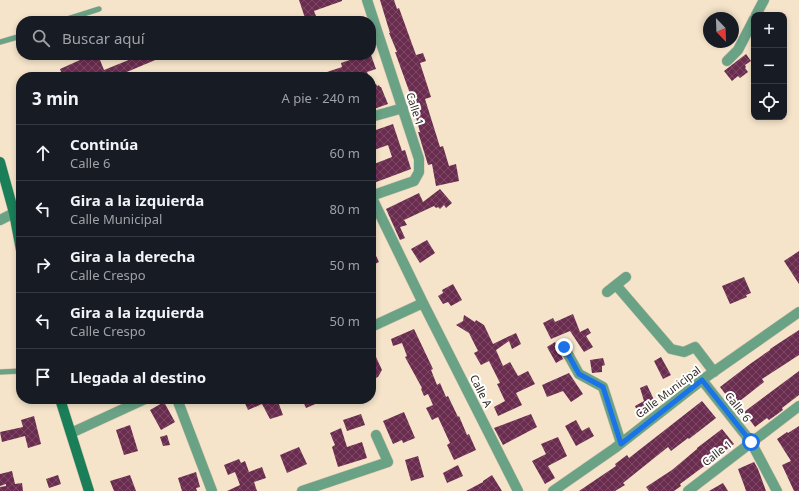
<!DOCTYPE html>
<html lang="es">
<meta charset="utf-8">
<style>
body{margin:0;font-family:"Noto Sans",sans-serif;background:#20242c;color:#f1f3f6}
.controls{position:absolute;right:12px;top:12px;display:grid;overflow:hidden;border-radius:8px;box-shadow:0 2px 6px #0003}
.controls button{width:36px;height:36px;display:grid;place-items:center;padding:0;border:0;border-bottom:1px solid #363941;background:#171b24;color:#f1f3f6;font:20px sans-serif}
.compass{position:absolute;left:703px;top:12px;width:36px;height:36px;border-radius:50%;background:#171b24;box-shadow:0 2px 6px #0003;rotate:157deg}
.stop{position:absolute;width:12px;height:12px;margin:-9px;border:3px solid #1a73e8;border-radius:50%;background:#fff}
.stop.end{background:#1a73e8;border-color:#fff;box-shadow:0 1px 4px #0008}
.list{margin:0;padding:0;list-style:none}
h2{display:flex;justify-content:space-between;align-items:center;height:52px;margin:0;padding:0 16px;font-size:17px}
h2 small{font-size:13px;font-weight:400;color:#9ea1a6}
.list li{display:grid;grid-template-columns:26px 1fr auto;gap:12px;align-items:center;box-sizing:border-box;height:56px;padding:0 16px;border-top:1px solid #363941}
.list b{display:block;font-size:15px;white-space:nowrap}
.list p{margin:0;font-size:13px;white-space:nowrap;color:#9ea1a6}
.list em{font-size:13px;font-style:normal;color:#9ea1a6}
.icon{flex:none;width:22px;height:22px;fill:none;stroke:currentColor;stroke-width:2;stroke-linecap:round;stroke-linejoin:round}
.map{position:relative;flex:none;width:799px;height:491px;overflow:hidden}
.search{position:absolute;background:#171b24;box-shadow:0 2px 6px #0003;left:16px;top:16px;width:360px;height:44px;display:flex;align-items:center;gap:10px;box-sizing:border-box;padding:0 14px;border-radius:16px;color:#9ea1a6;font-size:15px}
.panel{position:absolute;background:#171b24;box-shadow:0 2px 6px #0003;left:16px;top:72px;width:360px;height:332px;border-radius:16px}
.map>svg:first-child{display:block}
</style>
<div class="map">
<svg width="799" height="491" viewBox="0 0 799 491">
<defs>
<pattern id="building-cross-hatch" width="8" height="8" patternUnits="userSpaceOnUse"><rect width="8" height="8" fill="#6a2c4f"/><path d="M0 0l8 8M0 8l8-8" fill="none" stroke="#7c4a65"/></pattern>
</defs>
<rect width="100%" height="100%" fill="#f5e4ca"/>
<path fill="url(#building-cross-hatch)" d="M299 0H342V1L314 11 318 21H306Z
M380 0H394L397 9 399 8 416 55 423 53 426 61 420 63 431 97 425 99 440 147 443 146 449 166 456 164 459 181 436 186 432 164 428 165 418 132H420L415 114 417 113 395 52H397L389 33H390Z
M746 54 751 61 745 65 746 67 745 68 748 72 740 78 738 76 732 81 724 71Z
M78 55H98L104 70 141 55H167L115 77H63L60 69 80 60Z
M364 55H371L376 69 367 72 369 77H315V76L342 67 341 63Z
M376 84 377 86 379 85 380 87H381L388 104 371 110V86Z
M393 124 402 151 405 150 411 169 371 184V168L375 166 374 164 392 157 388 145 371 151V133L373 132V131Z
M440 189 452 203 446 208 444 205 440 209 438 207 436 208 434 206 404 220 407 225 400 227 405 238 400 240 386 209 419 193 423 202Z
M427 240 435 253 420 263 411 249Z
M371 245 379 262 371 266Z
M799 251V284L784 261Z
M744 277 751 293 746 295 747 297 730 304 722 286Z
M453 284 462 300 451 306 448 302 443 304 438 296 443 293 442 290Z
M573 314 580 332 588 328 591 333 586 336 593 347 584 352 570 331 551 339 543 323 553 318 555 322Z
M464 315 475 322 476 320 484 325 493 344 516 333 521 344 512 349 509 341 496 350 503 366 510 362 518 376 528 371 535 384 516 393 522 405 498 416 494 407 505 401 497 384 500 383 489 361 481 365 474 353 478 351 469 333 456 325 463 321Z
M414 329 433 369 431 370 437 385 440 383 446 397 448 396 458 417 459 416 467 435 469 434 476 450 454 460 447 445 450 443 438 417 432 420 426 408 433 405 428 394 424 396 421 389 422 388 405 357 407 356 402 343 393 346 391 339Z
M799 330V355L762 379 764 382 736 404H733L720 387 750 364 770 350V349Z
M555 342 563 359 556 363 547 347Z
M376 357 382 370 378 377 371 380V359Z
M661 357 671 375 663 379 654 361Z
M603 358 605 365 602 366V372L592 373 590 360Z
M696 367 701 373 683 387 678 380Z
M799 371V395L782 408 783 410 769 420 767 418 755 427 744 412Z
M569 373 583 394 571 402 563 391 547 397 542 385Z
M647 385 657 406 639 415 635 406 644 401 640 388Z
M243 399H277L283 415 270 419 262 404 248 410Z
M302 399H327L306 408Z
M702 401 716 418 689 439 688 438 671 451 668 447 623 483 625 485 615 491H579L616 466 615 464 627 455 629 458Z
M164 402 175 422 161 430 150 410Z
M404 412 415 438 403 443 402 440 393 444 383 421Z
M361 414 365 425 347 431 343 420Z
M531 414 537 427 503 445 494 428Z
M34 416 41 444 28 448 25 436 2 442 0 432 23 427 21 420Z
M576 420 582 431 589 427 594 436 576 446 565 426Z
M130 425 138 451 124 455 116 430Z
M799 426V491H794L782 465 791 461 777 439 787 432 788 433Z
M341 428 347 447 362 442 367 458 338 467 332 447 335 445 330 433Z
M722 429 734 444 680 484 681 486 674 491H649L646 487 672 470 697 449V448Z
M167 435 170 445 163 446 160 437Z
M558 437 567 456 548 466 555 478 545 484 532 461 546 454 541 444Z
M299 447 307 464 287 473 280 455Z
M418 456 424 477 411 481 405 460Z
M239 459 241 463 245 461 249 472 262 467 266 478 254 482 257 491H227L240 485 235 472 228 475 224 465Z
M754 462 758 469 766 491H746L744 485 738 469Z
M458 465 463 476 447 483 443 473Z
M12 471 15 484 22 483 23 491H0V487L6 486V484L0 486V474Z
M196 472 200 487 196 488 197 491H182L178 478Z
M58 475 61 484 49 488 46 479Z
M130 475 136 491H114L110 481Z
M492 475 502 491H466L483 482V481Z
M723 483 728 491H709Z"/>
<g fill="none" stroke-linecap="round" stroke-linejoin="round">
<g stroke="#cebfa8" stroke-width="6">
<path id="lane" d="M61 21 99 9
M0 42 21 36
M0 372 21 371"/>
</g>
<g stroke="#cebfa8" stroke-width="11">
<path id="street" d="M367 0 419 159V172L414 181 371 196
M756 15 764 0
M727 61 738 50 754 19
M371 117 403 108
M371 196 423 303 518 491
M0 220 14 213
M616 285 671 349 684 352 695 347 714 372
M607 292 626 277
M371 327 423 303
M564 347 579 374 603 387 621 443
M702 380 751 442 777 491
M177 399 212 491
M71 433 145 399
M302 491 388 462 376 435
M553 491 615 448 702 380 799 312
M688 491 799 406"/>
</g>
<g stroke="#cebfa8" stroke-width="11">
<path id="secondary" d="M0 162 14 213 21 250
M60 399 89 491"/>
</g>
<use href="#lane" stroke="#6aa286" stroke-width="5"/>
<use href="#street" stroke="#6aa286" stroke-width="10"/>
<use href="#secondary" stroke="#1a7f58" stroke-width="10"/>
</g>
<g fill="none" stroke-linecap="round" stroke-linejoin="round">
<path stroke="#1a73e8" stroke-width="5" d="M564 347 579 374 603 387 621 444 702 380 751 442"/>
</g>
<g text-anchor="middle" stroke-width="4" stroke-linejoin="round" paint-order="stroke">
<g font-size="11" fill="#322c22" stroke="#fff">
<text transform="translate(415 109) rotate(72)" y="4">Calle 1</text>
<text transform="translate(481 391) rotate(63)" y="4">Calle A</text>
<text transform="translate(668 392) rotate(-37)" y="4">Calle Municipal</text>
<text transform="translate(738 407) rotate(52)" y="4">Calle 6</text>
<text transform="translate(717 453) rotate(-38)" y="4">Calle 1</text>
</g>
</g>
</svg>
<div class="controls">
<button>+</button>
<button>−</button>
<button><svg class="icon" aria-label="locate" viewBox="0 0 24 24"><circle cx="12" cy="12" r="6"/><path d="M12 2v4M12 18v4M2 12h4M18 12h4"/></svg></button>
</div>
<svg class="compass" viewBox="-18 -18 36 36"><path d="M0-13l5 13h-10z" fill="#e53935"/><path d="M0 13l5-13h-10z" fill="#9ea1a6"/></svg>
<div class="stop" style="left:751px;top:442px"></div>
<div class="stop end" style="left:564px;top:347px"></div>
<div class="search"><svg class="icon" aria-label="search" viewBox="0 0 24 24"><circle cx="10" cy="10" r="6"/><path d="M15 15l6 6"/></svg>Buscar aquí</div>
<section class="panel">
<h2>3 min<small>A pie · 240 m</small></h2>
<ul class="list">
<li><svg class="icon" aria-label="ahead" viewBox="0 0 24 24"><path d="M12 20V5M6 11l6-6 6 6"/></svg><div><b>Continúa</b><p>Calle 6</p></div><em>60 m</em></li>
<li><svg class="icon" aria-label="left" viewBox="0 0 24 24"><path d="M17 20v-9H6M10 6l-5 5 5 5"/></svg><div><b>Gira a la izquierda</b><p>Calle Municipal</p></div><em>80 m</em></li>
<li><svg class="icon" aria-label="right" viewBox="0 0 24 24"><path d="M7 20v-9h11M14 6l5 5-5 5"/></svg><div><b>Gira a la derecha</b><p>Calle Crespo</p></div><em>50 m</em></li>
<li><svg class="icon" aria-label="left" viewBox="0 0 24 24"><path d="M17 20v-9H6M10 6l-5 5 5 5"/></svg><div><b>Gira a la izquierda</b><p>Calle Crespo</p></div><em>50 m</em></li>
<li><svg class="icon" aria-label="arrive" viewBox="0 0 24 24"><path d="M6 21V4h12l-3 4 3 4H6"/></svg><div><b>Llegada al destino</b></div></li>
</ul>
</section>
</div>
